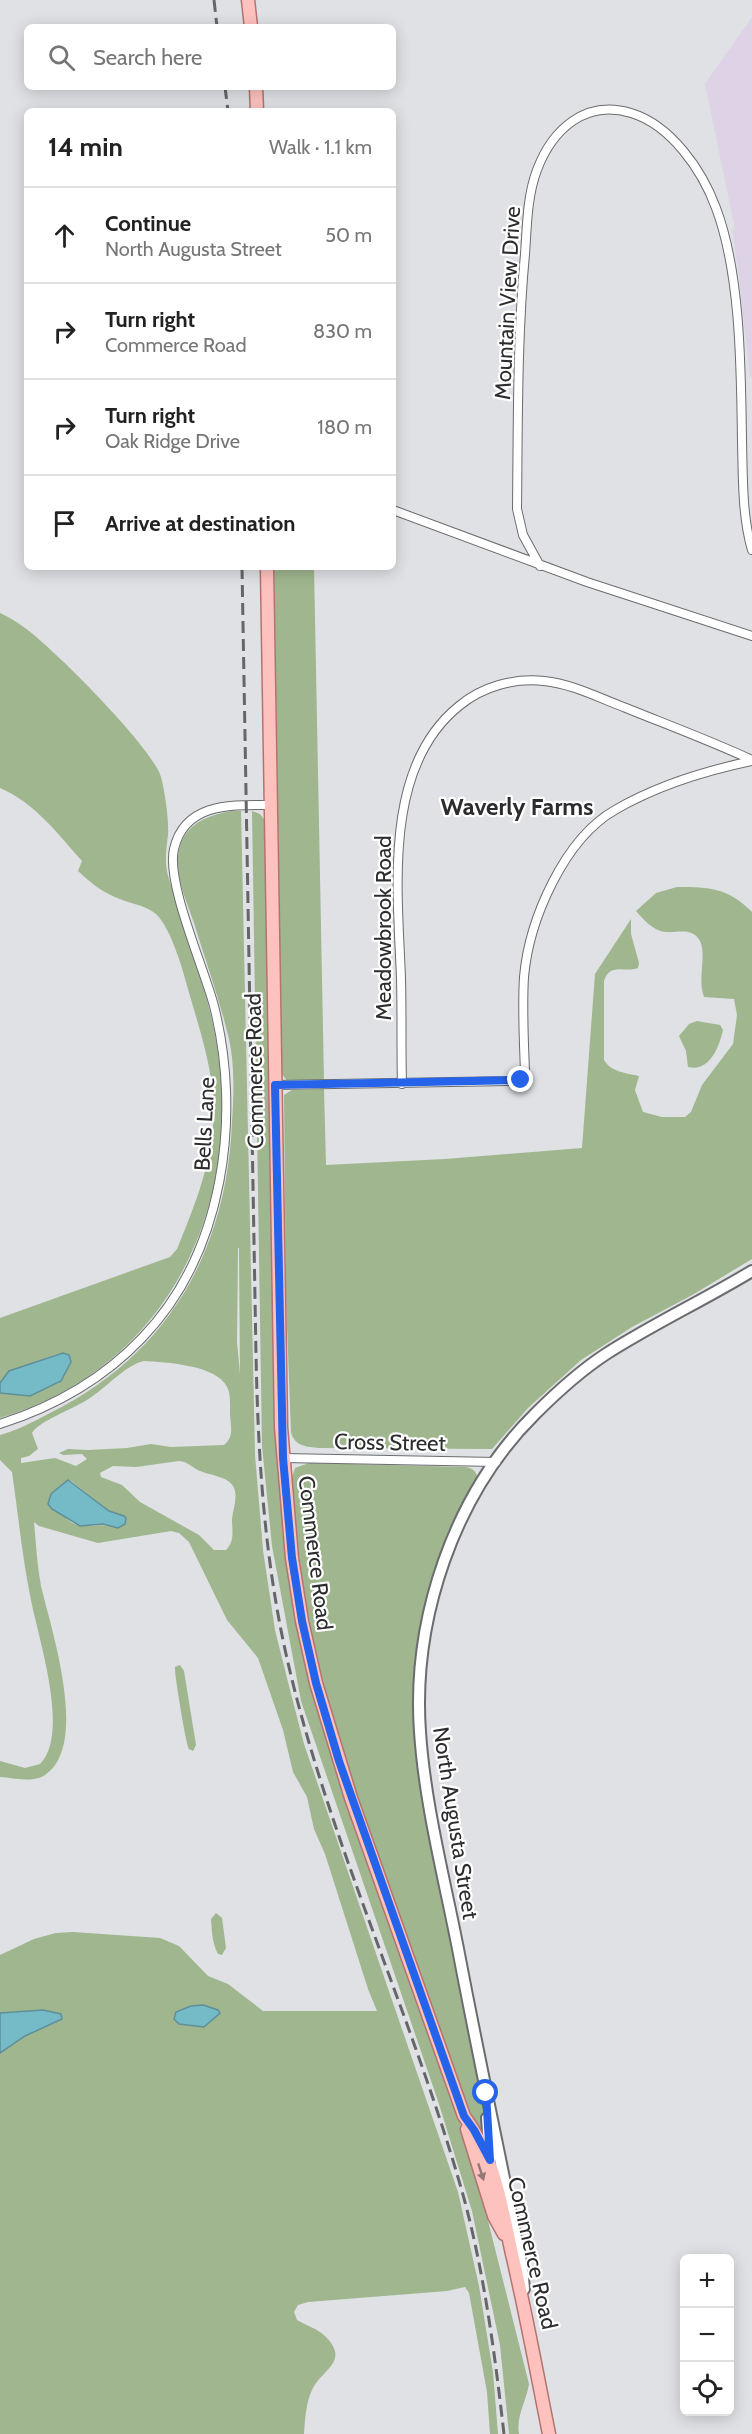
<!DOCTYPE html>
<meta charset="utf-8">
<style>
body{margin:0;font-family:Cabin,sans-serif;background:#f6f6f6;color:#222}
.controls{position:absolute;right:18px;bottom:18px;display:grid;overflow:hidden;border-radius:9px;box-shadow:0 3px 15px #0003}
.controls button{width:54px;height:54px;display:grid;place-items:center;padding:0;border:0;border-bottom:2px solid #e0e0e0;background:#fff;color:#222;font:30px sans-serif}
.stop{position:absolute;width:18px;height:18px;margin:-14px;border:4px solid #2563eb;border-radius:50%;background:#fff}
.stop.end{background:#2563eb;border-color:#fff;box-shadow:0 2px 6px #0008}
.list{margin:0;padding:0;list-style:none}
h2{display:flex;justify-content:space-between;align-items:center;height:78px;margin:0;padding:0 24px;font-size:26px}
h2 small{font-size:20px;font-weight:400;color:#767676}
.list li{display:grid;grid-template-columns:39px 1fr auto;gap:18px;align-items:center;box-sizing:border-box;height:96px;padding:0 24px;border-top:2px solid #e0e0e0}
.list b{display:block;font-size:22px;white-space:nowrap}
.list p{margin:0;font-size:20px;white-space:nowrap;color:#767676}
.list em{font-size:20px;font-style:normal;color:#767676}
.icon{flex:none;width:33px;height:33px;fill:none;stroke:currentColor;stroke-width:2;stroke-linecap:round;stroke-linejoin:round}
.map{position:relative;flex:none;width:752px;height:2434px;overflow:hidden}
.search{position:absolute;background:#fff;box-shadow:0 3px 15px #0003;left:24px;top:24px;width:372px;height:66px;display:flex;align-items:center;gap:15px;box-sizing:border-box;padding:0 21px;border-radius:9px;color:#767676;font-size:22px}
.panel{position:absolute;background:#fff;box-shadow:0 3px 15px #0003;left:24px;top:108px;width:372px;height:462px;border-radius:9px}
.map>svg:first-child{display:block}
</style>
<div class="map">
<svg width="752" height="2434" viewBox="0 0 752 2434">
<rect width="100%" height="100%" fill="#dfe1e4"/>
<path fill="#ddd2e6" d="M752 17V376L750 378 739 276 732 230 735 229 705 84Z"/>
<path fill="#9fb68e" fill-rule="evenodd" d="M274 567H314L324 1081H287L282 1074Z
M0 613C9 617 17 622 25 628 52 647 153 748 161 777 165 792 169 820 168 835 166 851 164 864 169 879 188 942 214 1004 220 1069 236 1226 156 1372 0 1418V1393L30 1396 58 1383 61 1353 9 1371 0 1383V1318L170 1257 177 1249C198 1198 220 1143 212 1086 208 1053 197 1021 188 989 183 970 171 928 156 914 146 905 127 903 115 897 100 891 89 881 78 871L82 861C57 833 35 803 0 788Z
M231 811H241L255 1455 263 1550 275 1630 290 1690 304 1744 458 2192 479 2286 493 2372 498 2434H490L487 2392 469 2293 465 2287 447 2291 308 2302 298 2305 294 2312 297 2320C307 2326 317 2328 326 2337 349 2361 324 2368 313 2388 306 2401 305 2419 304 2434H0V2053L25 2036 59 2021 62 2015 43 2010 0 2013V1955L34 1939 56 1933 73 1932 160 1938 179 1946 208 1976 228 1984 263 2011H377L368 1989 325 1854 314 1829 307 1797 293 1772 283 1730 258 1658 227 1620 189 1542 179 1533 171 1531 98 1543 39 1526 34 1522C36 1543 37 1565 41 1586 51 1629 90 1745 45 1775 33 1783 14 1778 0 1777V1761L25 1768 40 1764C71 1733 37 1635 30 1595 22 1555 18 1513 12 1472L0 1460V1435C18 1430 33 1422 50 1413 167 1355 227 1252 232 1122 234 1093 235 1059 227 1031 218 995 205 959 194 923 187 902 176 879 178 857 181 826 204 816 231 811ZM238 1248H239L240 1374 237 1342ZM144 1361C165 1362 217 1365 227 1387 231 1394 230 1406 230 1415 231 1427 234 1437 224 1445L171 1447 151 1444 127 1448 88 1450 68 1449 59 1453 63 1455 82 1454 87 1459 76 1466 55 1458 21 1463V1458L29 1456 38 1449 32 1433C39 1421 73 1409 87 1400 105 1389 125 1365 144 1361ZM179 1461C188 1462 189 1465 196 1469 207 1476 232 1475 235 1491 237 1500 233 1510 232 1519 232 1531 235 1541 226 1550H214L199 1535 140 1502 122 1485 101 1477 100 1473 113 1466 136 1467ZM66 1481H71L109 1511 126 1518 114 1527C103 1524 96 1526 85 1526 66 1526 58 1508 51 1494Z
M252 811 260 814 265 821 278 1459 284 1539 296 1609 312 1687 328 1743 473 2161 529 2384C526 2402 516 2416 519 2434H509L500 2345 472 2211 438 2101 301 1701 272 1546 262 1446Z
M677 887C710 887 728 888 752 912V1259L694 1294 632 1327 581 1360 528 1408 492 1449 319 1448C307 1447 294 1446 291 1432L286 1299 284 1095 292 1090 324 1089 326 1165 445 1159 582 1148 595 974 631 919V934L639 963 638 968C625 973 610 962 604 981V1060C611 1072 626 1073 639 1076L635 1090 643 1112 662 1117H685L691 1112 702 1085 733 1044 737 1015 734 999 704 997C697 979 707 955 700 941 692 927 679 933 666 932 653 931 643 919 636 911L656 893Z
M697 1021 720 1025 723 1030C719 1047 710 1072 688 1067L686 1051 679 1036 689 1024Z
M309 1463 465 1467C474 1468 478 1473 477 1481L428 1598 420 1771 484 2109 486 2143C451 2079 432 2005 407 1936 376 1846 340 1757 319 1664 304 1604 297 1543 291 1481L295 1468Z
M180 1665 184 1671 196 1745 193 1751 189 1749C186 1744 174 1672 175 1667Z
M216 1913 222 1918 226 1948 222 1955 218 1954C212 1943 212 1931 211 1919Z"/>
<path fill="#75bbc7" stroke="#5f9099" stroke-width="1.5" d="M63 1353 69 1355 71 1362 61 1381 30 1396 0 1393V1383L9 1371Z
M68 1480 109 1511 124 1516 126 1518 125 1524 118 1528 103 1524 80 1526 52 1509 48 1504 51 1494Z
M191 2006 203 2005 218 2010 220 2013 204 2027 179 2024 174 2019 176 2012Z
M43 2010 61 2014 62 2019 25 2036 0 2053V2013Z"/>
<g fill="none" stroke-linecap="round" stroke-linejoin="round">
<g stroke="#6a6c6f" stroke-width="10">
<path id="street" d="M393 510 587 582 752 636
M540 566 523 535 517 509C518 424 517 339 525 254 527 227 527 196 537 170 552 130 585 99 631 113 671 125 702 170 716 208 741 274 741 371 742 442 743 477 742 516 752 550
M402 1084C401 1049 402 1014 401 979 398 892 382 768 459 706 483 686 514 678 544 681 573 684 599 698 626 708 668 725 711 741 752 760
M275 1085 517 1081 522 1079 525 1073C524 1041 522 1009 524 977 529 920 564 839 615 810 658 785 704 771 752 761
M0 1424C53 1407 103 1379 142 1338 224 1253 242 1117 214 1006 204 968 166 883 174 849 185 802 232 805 271 805
M283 1458 496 1462"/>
</g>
<g stroke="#6a6c6f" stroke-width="14">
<path id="secondary" d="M487 2118 490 2159
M524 2289 522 2267C501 2162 479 2059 459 1954 445 1881 425 1806 420 1732 412 1619 454 1494 535 1414 557 1392 580 1371 606 1354 653 1324 704 1300 752 1271"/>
</g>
<g stroke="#b47370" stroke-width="15">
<path id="primary" d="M248 0 251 27
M256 87 257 111
M267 567 281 1427 292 1558 302 1621 316 1683 351 1798 464 2116C495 2158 501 2204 512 2254 526 2313 537 2374 549 2434
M467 2129 494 2216 504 2234"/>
</g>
<use href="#street" stroke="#fff" stroke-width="8"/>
<use href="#secondary" stroke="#fff" stroke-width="10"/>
<use href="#primary" stroke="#fec2be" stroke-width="12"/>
<path stroke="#656668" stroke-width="3" stroke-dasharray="12 6" stroke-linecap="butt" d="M214 0 217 27
M225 87 228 111
M242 567 256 1354C258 1455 264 1555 286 1654 328 1842 414 2017 465 2202 485 2278 495 2356 504 2434"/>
</g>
<defs><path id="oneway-solid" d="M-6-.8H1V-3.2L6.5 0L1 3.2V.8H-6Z" transform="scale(1.5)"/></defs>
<use fill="#957776" href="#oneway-solid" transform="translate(481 2172) rotate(72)"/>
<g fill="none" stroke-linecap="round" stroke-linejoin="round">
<path stroke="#2563eb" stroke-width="8" d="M486 2093 490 2160 474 2130 464 2116 339 1761 316 1683 302 1621 292 1558 283 1458 275 1085 521 1080"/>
</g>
<g text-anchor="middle" stroke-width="4.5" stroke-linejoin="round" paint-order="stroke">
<g font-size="22" fill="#2c2c2e" stroke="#fff">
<text transform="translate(507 303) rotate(-87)" y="8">Mountain View Drive</text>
<text transform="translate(383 928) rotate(-90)" y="8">Meadowbrook Road</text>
<text transform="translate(254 1071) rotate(-91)" y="8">Commerce Road</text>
<text transform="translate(204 1124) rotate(-87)" y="8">Bells Lane</text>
<text transform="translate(390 1442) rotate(1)" y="8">Cross Street</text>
<text transform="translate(316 1553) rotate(83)" y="8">Commerce Road</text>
<text transform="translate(456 1823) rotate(81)" y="8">North Augusta Street</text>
<text transform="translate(533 2253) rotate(77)" y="8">Commerce Road</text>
</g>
<g font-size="24" font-weight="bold" fill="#2c2c2e" stroke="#fff">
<text x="517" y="815">Waverly Farms</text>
</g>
</g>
</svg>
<div class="controls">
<button>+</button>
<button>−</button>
<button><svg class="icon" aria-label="locate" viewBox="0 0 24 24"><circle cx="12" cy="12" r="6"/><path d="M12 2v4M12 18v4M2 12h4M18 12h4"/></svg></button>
</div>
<div class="stop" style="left:486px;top:2093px"></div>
<div class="stop end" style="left:521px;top:1080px"></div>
<div class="search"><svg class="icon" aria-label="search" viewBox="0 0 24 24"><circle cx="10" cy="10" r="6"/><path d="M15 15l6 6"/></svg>Search here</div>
<section class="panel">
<h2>14 min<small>Walk · 1.1 km</small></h2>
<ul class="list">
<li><svg class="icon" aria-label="ahead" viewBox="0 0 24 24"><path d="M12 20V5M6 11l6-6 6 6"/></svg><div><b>Continue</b><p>North Augusta Street</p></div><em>50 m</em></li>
<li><svg class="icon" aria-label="right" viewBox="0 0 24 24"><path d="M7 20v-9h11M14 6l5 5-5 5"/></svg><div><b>Turn right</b><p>Commerce Road</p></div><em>830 m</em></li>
<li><svg class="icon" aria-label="right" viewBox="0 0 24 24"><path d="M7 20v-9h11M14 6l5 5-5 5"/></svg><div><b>Turn right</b><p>Oak Ridge Drive</p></div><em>180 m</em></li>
<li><svg class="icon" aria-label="arrive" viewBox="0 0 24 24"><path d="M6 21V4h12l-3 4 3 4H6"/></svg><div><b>Arrive at destination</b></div></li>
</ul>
</section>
</div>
